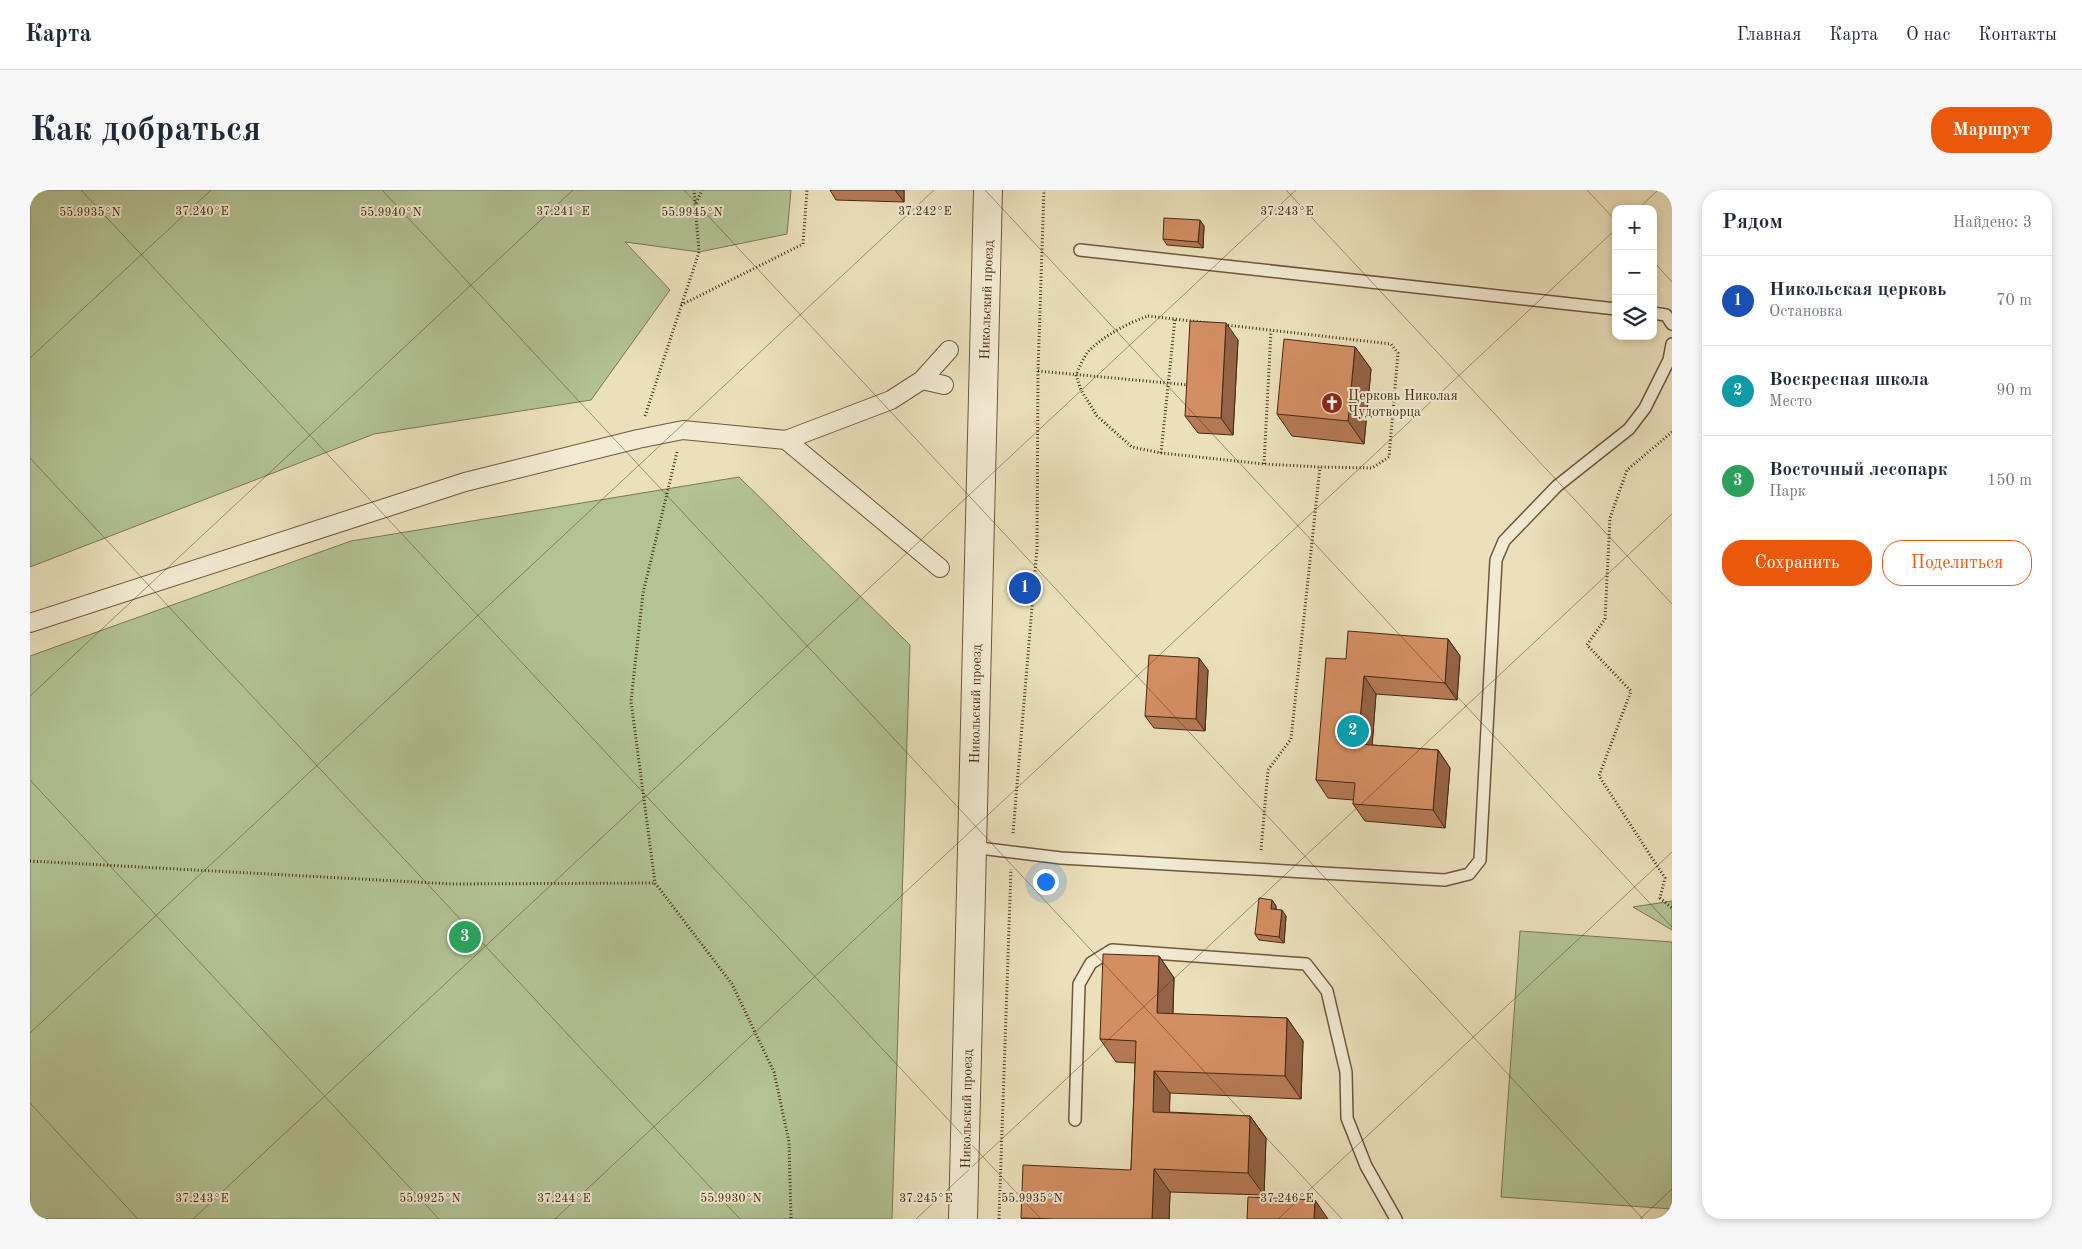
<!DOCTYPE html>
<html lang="ru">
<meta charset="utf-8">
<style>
body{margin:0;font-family:"Old Standard TT",serif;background:#f6f6f7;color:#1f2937}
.controls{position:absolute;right:15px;top:15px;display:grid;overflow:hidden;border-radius:10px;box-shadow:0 2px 8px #0003}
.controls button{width:45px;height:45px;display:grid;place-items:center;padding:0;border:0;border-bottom:1px solid #e0e1e3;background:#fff;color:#1f2937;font:25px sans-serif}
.you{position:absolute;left:1015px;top:691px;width:18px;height:18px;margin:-12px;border:4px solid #fff;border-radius:50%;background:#1a73e8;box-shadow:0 0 0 8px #1a73e833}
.badge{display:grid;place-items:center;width:32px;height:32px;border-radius:50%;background:#ea580c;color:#fff;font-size:16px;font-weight:700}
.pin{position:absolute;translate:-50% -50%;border:2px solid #fff;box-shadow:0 1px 5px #0006}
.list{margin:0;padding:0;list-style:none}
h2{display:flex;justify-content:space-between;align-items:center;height:65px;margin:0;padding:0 20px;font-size:21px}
h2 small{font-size:16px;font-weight:400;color:#747a83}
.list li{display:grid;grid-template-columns:32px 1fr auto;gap:15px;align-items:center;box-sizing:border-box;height:90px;padding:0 20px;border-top:1px solid #e0e1e3}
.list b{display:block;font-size:19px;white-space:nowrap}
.list p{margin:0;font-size:16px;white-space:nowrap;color:#747a83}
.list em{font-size:16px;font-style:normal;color:#747a83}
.actions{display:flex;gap:10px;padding:15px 20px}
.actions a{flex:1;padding:11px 0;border:1px solid #ea580c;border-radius:20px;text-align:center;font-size:18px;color:#ea580c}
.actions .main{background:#ea580c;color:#fff}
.icon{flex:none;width:28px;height:28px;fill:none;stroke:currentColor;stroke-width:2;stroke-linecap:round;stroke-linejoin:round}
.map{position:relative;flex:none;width:1642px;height:1029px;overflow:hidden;border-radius:20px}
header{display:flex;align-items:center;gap:30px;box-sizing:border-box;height:70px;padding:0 25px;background:#fff;border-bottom:1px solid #e0e1e3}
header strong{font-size:24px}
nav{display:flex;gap:28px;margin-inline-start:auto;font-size:18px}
.intro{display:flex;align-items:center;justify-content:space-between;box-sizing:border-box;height:120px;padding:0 30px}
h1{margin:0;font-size:35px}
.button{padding:12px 22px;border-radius:20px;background:#ea580c;color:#fff;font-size:18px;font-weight:700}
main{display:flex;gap:30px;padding:0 30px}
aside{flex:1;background:#fff;border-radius:20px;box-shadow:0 2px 8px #0003}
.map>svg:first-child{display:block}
</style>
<header>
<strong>Карта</strong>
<nav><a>Главная</a><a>Карта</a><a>О нас</a><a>Контакты</a></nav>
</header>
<div class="intro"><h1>Как добраться</h1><a class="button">Маршрут</a></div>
<main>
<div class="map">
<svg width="1642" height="1029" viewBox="0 0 1642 1029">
<rect width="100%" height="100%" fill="#ebe0bb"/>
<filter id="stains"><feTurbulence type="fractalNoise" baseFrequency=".004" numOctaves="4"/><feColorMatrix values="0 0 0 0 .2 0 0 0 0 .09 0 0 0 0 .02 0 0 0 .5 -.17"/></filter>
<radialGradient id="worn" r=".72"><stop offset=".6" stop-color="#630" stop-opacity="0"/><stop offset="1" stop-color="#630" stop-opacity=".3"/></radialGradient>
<path fill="#b2c394" stroke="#7c7653" d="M0 0H761L757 44 669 62 595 52 640 100 561 210 344 244 0 377Z
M709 287 880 455 862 1029H0V466L321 351Z
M1642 711V740L1603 717Z
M1490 741 1642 752V1019L1471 1007Z"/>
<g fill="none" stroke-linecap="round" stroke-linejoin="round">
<g stroke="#70563c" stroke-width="14">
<path id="service" d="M1050 60 1586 119
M1623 123 1636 125 1642 134
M941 657 1031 668 1415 690 1439 684 1450 670 1466 370 1474 351 1527 296 1599 239 1615 218 1639 170 1642 154
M1045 930 1049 794 1061 773 1082 760 1276 774 1297 801 1316 882 1317 928 1336 976 1366 1029"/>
</g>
<g stroke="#70563c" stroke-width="20">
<path id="pedestrian" d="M892 190 914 195
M756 250 910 378
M0 433 435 292 608 249 653 240 756 250 861 210 892 190 919 160"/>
</g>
<g stroke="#70563c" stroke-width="30">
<path id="tertiary" d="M933 1029 958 0"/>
</g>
<path stroke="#472812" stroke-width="3" stroke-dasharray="1 2.5" stroke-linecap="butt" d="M666 13 672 0
M651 115 773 54 777 0
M1118 126 1361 154 1368 163 1359 267 1342 278 1290 277 1234 274 1131 263 1102 257 1067 226 1051 200 1046 185C1049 178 1053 169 1057 163 1071 147 1098 133 1118 126Z
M1008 181 1159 195
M615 226 669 62 664 0
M1642 242 1597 280 1580 328 1575 429 1557 455 1601 501 1569 586 1635 688 1630 708 1642 718
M647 262 613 403 601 511 625 693 702 794 744 882 759 952 761 1029
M1131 263 1145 129
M1234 274 1241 141
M983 643 1007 358 1008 181 1014 0
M1231 660 1238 580 1261 549 1290 277
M0 671 422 694 625 693
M969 1029 981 679"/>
<use href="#service" stroke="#f2ebd3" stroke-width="11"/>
<use href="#pedestrian" stroke="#f2ebd3" stroke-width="18"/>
<use href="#tertiary" stroke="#f2ebd3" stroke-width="28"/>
</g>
<path fill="#b57a55" stroke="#472812" d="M800 0H874V12L806 10Z
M1174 36 1173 58 1137 55 1133 49Z
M1208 150 1203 245 1168 243 1155 226Z
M1325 157 1341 179 1334 254 1262 246 1247 224Z
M1418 449 1430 466 1427 510 1346 504 1342 555 1408 560 1420 578 1415 638 1335 631 1323 614 1324 610 1298 608 1286 590 1316 469Z
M1178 480 1175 541 1124 538 1115 526Z
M1242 710 1246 716V719L1256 726 1254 753 1229 750 1225 744Z
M1129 766 1144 788 1143 824 1257 828 1273 851 1271 909 1140 903 1139 922 1220 926 1236 948 1234 1005 1140 1002 1139 1029H992L991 1028 1101 980 1105 873 1086 872 1070 849Z"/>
<path fill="#946345" stroke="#472812" d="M865 0H874V12Z
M1170 30 1174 36 1173 58 1168 52Z
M1196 133 1208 150 1203 245 1191 228Z
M1325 157 1341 179 1334 254 1318 231Z
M1418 449 1430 466 1427 510 1415 493Z
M1169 468 1178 480 1175 541 1166 529Z
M1334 486 1346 504 1341 571 1328 554Z
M1408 560 1420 578 1415 638 1403 620Z
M1242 710 1246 716 1245 725 1241 719Z
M1252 720 1256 726 1254 753 1249 747Z
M1129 766 1144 788 1142 846 1127 823Z
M1257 828 1273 851 1271 909 1255 886Z
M1124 881 1140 903 1139 944 1123 922Z
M1220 926 1236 948 1234 1005 1218 983Z
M1124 979 1140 1002 1139 1029H1122Z
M1285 1010 1298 1029H1284Z"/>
<path fill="#d38e63" stroke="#472812" d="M1134 28 1170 30 1168 52 1133 49Z
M1160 131 1196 133 1191 228 1155 226Z
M1254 149 1325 157 1318 231 1247 224Z
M1318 441 1418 449 1415 493 1334 486 1328 554 1408 560 1403 620 1323 614 1325 593 1286 590 1296 468 1316 469Z
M1119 465 1169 468 1166 529 1115 526Z
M1229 708 1242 710 1241 719 1252 720 1249 747 1225 744Z
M1073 764 1129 766 1127 823 1257 828 1255 886 1124 881 1123 922 1220 926 1218 983 1124 979 1122 1029H1025L991 1028 993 975 1101 980 1106 851 1070 849Z
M1218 1007 1285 1010 1284 1029H1217Z"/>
<path fill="none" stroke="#472812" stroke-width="1" stroke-opacity="0.45" d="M51 0 1011 1029M352 0 1312 1029M654 0 1613 1029M955 0 1642 737M1256 0 1642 414M1557 0 1586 31M1608 19 1628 0M1623 71 1642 92M0 168 181 0M0 268 710 1029M0 506 543 0M0 590 409 1029M0 843 904 0M0 913 108 1029M163 1029 1266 0M525 1029 1586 39M886 1029 1642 324M1248 1029 1642 662M1610 1029 1642 999"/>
<defs>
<g id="church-disc" transform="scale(1.125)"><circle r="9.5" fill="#8f2418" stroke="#f2ebd3"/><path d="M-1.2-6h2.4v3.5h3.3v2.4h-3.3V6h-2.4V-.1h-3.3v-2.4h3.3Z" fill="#fff"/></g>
</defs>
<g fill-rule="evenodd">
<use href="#church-disc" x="1302" y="213"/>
</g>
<g text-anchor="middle" stroke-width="4" stroke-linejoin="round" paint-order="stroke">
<g font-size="14" fill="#472812" stroke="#f2ebd3">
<text transform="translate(956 110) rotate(-88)" y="5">Никольский проезд</text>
<text transform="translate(945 514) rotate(-89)" y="5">Никольский проезд</text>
<text transform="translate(936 919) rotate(-89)" y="5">Никольский проезд</text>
</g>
<g font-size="14" fill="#472812" stroke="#f2ebd3" text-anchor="start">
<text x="1318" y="210">Церковь Николая<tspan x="1318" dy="16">Чудотворца</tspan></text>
</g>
</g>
<g font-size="12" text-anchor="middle" fill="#472812" stroke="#f2ebd3" stroke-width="4" stroke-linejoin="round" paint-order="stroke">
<text x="172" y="25">37.240°E</text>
<text x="533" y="25">37.241°E</text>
<text x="895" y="25">37.242°E</text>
<text x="1257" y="25">37.243°E</text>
<text x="60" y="26">55.9935°N</text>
<text x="662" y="26">55.9945°N</text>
<text x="361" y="26">55.9940°N</text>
<text x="400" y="1012">55.9925°N</text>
<text x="701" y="1012">55.9930°N</text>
<text x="1002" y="1012">55.9935°N</text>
<text x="172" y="1012">37.243°E</text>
<text x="534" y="1012">37.244°E</text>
<text x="896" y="1012">37.245°E</text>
<text x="1257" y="1012">37.246°E</text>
</g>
<rect width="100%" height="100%" filter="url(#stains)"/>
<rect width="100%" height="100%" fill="url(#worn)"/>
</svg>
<div class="controls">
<button>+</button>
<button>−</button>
<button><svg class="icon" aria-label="layers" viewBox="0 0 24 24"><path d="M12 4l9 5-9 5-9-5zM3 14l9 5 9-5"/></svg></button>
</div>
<div class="you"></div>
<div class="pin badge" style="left:995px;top:398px;background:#1a4fb4">1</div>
<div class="pin badge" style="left:1323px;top:541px;background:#0f9aa8">2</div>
<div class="pin badge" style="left:435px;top:747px;background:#2e9e5b">3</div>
</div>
<aside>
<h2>Рядом<small>Найдено: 3</small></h2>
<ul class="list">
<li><span class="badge" style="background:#1a4fb4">1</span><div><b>Никольская церковь</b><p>Остановка</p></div><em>70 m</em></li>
<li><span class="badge" style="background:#0f9aa8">2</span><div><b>Воскресная школа</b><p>Место</p></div><em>90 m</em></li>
<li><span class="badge" style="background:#2e9e5b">3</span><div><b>Восточный лесопарк</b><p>Парк</p></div><em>150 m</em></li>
</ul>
<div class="actions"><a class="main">Сохранить</a><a>Поделиться</a></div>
</aside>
</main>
